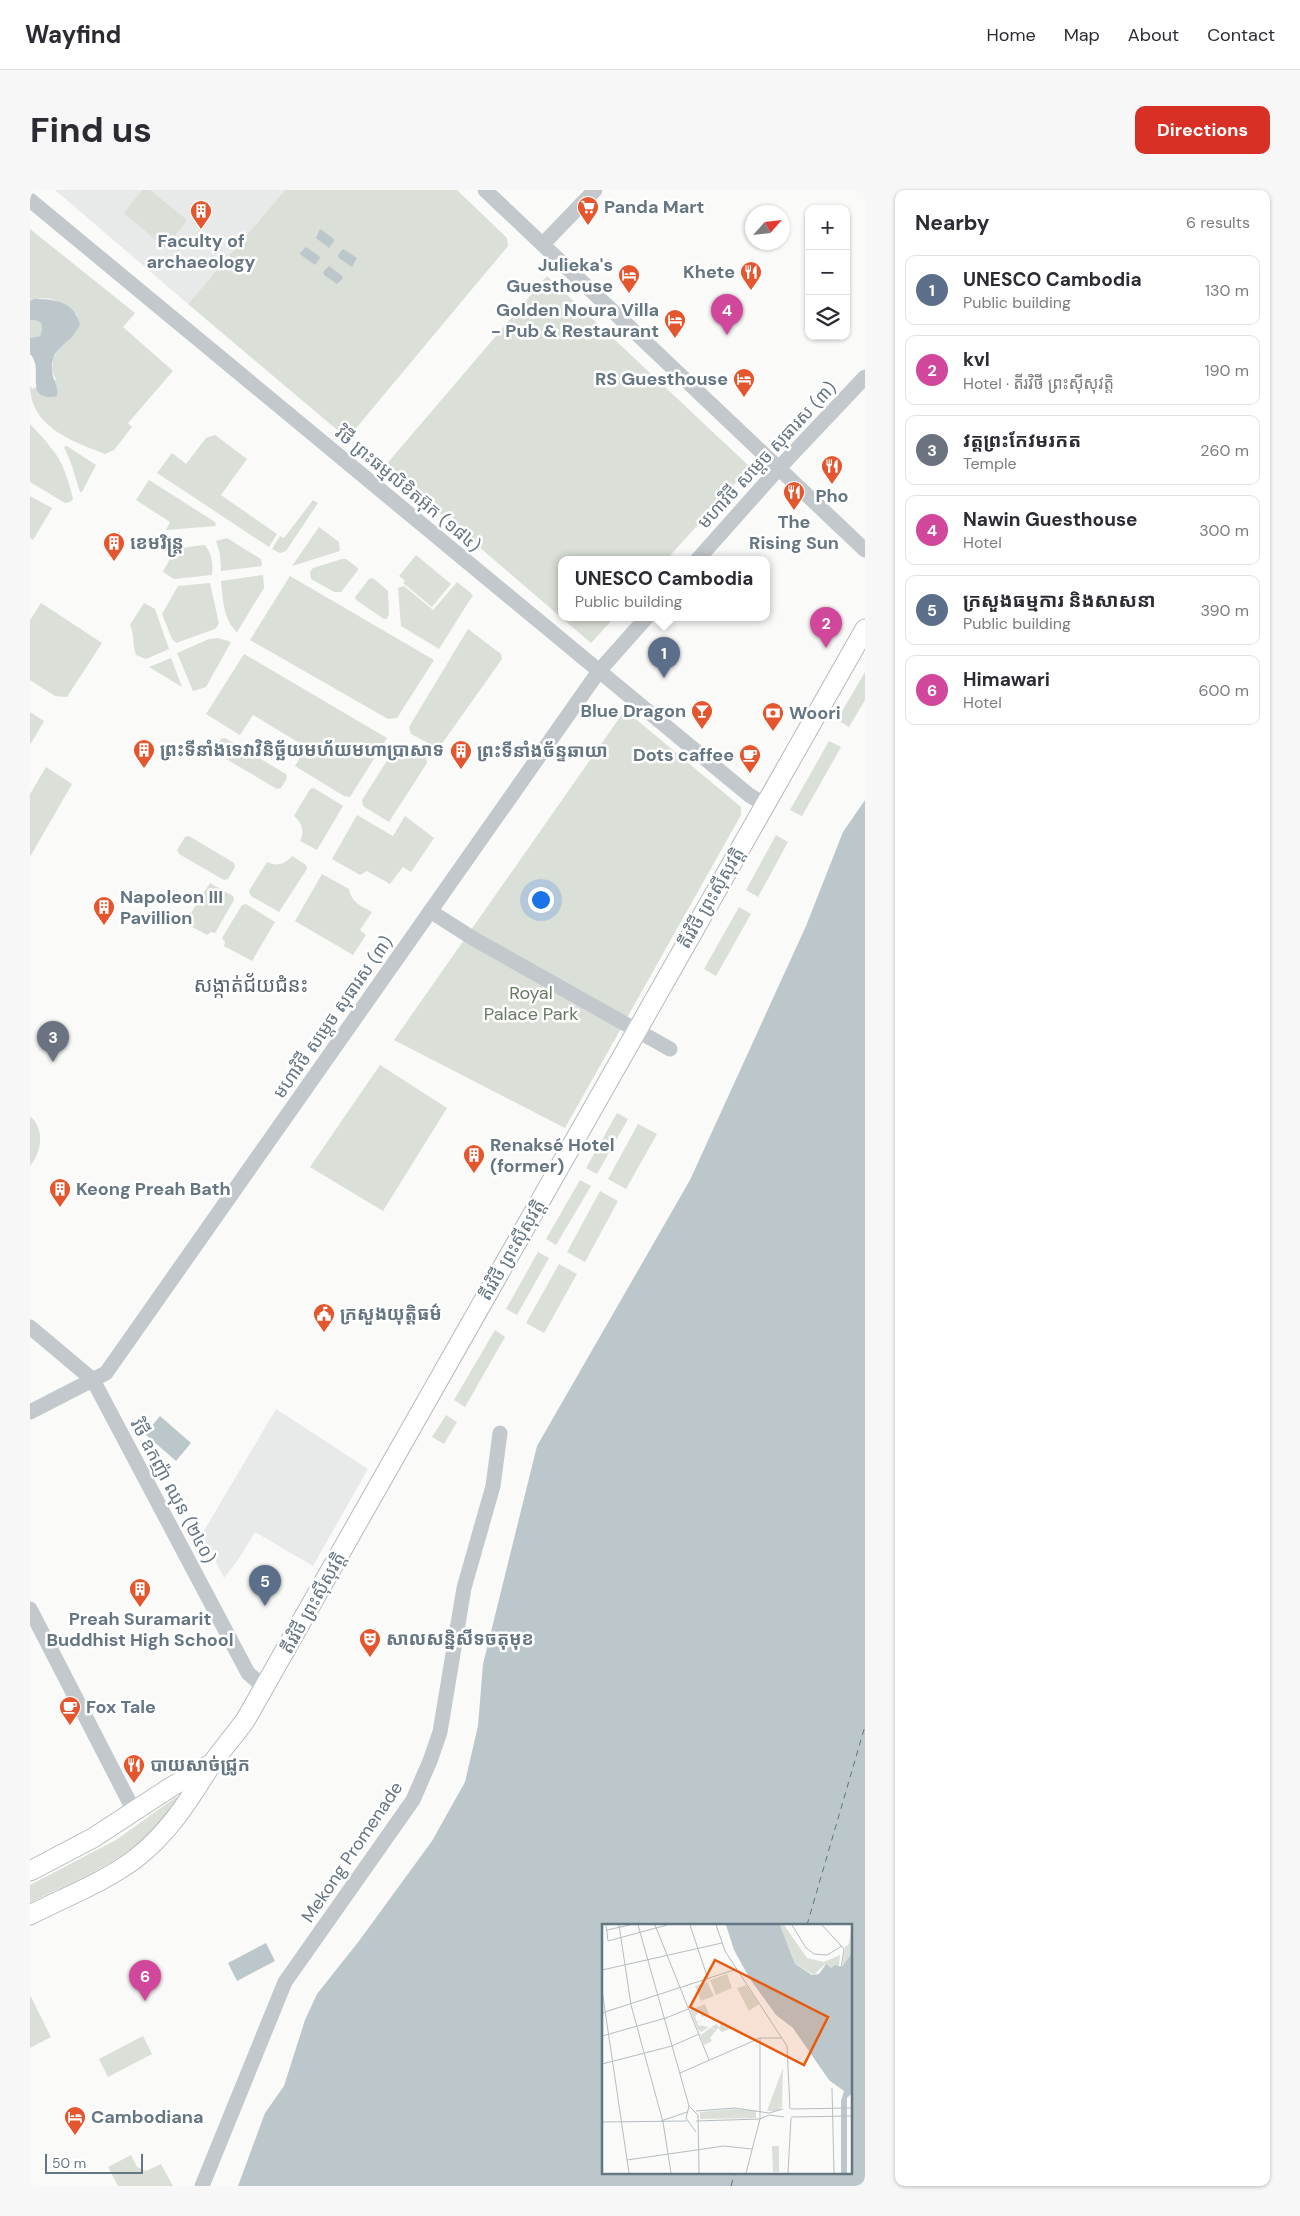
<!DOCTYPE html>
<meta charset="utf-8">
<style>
body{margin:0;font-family:"DM Sans","Noto Sans Khmer",sans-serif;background:#f7f7f7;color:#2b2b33}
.controls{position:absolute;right:15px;top:15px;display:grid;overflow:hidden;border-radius:10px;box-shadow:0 1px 4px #0004}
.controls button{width:45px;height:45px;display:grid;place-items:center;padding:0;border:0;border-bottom:1px solid #e1e1e2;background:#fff;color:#2b2b33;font:25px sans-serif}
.compass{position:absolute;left:715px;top:15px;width:45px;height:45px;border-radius:50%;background:#fff;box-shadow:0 1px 4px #0004;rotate:63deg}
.scale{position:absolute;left:15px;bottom:12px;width:98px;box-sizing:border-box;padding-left:5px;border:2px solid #657683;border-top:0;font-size:14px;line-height:18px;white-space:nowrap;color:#657683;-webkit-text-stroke:4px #fff;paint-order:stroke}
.you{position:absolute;left:510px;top:709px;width:18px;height:18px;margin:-12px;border:4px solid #fff;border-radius:50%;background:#1a73e8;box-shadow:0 0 0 8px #1a73e833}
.badge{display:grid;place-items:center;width:32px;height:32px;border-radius:50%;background:#d93025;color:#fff;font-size:16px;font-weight:700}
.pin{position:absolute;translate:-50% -41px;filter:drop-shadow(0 1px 2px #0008)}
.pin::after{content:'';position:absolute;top:26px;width:18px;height:15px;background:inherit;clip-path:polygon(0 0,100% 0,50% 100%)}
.popup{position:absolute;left:528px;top:366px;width:212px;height:65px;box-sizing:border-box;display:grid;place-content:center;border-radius:10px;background:#fff;filter:drop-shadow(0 1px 4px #0005);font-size:16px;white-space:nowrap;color:#7c7c81}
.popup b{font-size:19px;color:#2b2b33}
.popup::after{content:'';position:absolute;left:50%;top:100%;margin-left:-10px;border:10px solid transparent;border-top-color:#fff}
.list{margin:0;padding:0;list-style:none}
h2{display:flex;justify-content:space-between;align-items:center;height:65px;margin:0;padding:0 20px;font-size:21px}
h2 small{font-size:16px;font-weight:400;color:#7c7c81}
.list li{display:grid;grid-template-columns:32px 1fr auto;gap:15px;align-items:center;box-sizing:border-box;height:70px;margin:0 10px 10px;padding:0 10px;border:1px solid #e1e1e2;border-radius:10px}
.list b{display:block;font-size:19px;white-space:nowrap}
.list p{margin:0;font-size:16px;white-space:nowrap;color:#7c7c81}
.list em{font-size:16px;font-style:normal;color:#7c7c81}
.icon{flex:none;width:28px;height:28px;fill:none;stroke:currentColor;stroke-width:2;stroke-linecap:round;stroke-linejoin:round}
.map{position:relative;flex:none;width:835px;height:1996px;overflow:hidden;border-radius:10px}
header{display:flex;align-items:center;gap:30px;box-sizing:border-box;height:70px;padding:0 25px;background:#fff;border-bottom:1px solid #e1e1e2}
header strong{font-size:24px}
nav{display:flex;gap:28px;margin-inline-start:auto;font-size:18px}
.intro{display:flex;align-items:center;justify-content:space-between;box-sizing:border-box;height:120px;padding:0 30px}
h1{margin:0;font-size:35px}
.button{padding:12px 22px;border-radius:10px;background:#d93025;color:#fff;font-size:18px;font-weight:700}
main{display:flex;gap:30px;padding:0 30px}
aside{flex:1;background:#fff;border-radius:10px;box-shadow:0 1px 4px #0004}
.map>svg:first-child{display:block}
</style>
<header>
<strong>Wayfind</strong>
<nav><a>Home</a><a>Map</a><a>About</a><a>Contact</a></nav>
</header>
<div class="intro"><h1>Find us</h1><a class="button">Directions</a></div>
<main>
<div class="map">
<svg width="835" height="1996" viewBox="0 0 835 1996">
<rect width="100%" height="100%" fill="#fafaf8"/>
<path fill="#e8e9e9" d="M25 0H255L158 114Z
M246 1219 338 1279 283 1376 225 1342 208 1370 194 1388 172 1344Z"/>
<path fill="#dadfd7" d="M112 0H120L157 30 135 58 94 23Z
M255 0H427L477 48 478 56 322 243 312 244 158 114Z
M0 39 105 123 93 137 143 181 98 233 102 237 84 260 75 264C42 251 0 237 0 195L2 199 26 190 22 181 23 169 31 155 42 147 47 125C36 113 17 103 0 111Z
M517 86 720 277 637 369H532V427H585L561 453 355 276Z
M0 130H5L11 133 12 139 10 146 0 148Z
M0 234C7 242 15 249 21 258 33 271 39 292 43 309L40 312 35 313 0 292Z
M185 245 217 269 191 305 247 344 239 357 127 283 142 263 156 274 176 248Z
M37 256 66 275 52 302H50L41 273 34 257Z
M119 290 185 332 186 336 136 340 140 332 106 310Z
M0 306 22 318 3 350 0 348Z
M283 310 288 313 256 361 250 363 242 359 250 346 254 348Z
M289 337 309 352 310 361 262 376Z
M197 348 231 369 232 376 191 381 190 364 186 351Z
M175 355C182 365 183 372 182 385L144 389 133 382C146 357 147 358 175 355Z
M386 365 421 394 402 417 373 393 375 391 369 386Z
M312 369H316L328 378V380L311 402H304L281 389 280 382 283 378Z
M233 385 234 398 207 442C193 430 193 408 191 391Z
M260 386 404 470 367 528 358 529 220 450Z
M343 388 358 401 359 424 357 429H354L326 410 325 407 339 389Z
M427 392 443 405 409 459 371 436 368 398 374 396 403 420Z
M180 393 189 434 185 439 146 453 142 449 132 424 148 396Z
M11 413 72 453 37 507 25 506 0 490V430Z
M114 413 125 419 139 459 116 469 106 465C102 454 105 446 100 435Z
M438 439 471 464 472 469 411 555H402L381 544 379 537Z
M188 448 201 452 176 497 163 501 147 463 179 449Z
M214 464 357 548 320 607 314 606 265 576 276 557 223 525 210 545 176 524Z
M141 468 152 497 119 477Z
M835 482V510L819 537 807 530Z
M595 520 711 617V625L535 938 364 850Z
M0 522 14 531 0 555Z
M195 548 256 584 257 588 251 598 247 599 186 563 185 559 191 549Z
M799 551 811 557 772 626 760 620Z
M375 553 396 565 397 573 359 632 333 616 332 610 367 555Z
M16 577 42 594 0 667V604Z
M284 598 313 616 287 660 270 651C275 641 272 633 264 626L280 599Z
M327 625 363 646 375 626 404 648 381 682 373 677 360 694 337 681 330 685 302 669Z
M746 645 758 652 728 707 716 700Z
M159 646 204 673 205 677 198 689 194 690 149 664 147 660 155 647Z
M262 666 276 675 277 679 249 722 221 706 219 701 237 672C246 677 256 674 262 666Z
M292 684 319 699C321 712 331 716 342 722L330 740 336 745 323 765 265 731Z
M180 693 203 706 204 710 185 743 181 742 177 745 159 735 157 729Z
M216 714 245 732 222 771 194 756 195 752 192 748 212 715Z
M709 717 721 724 686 786 674 779Z
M350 875 417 918 353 1021 280 977Z
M587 923 598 929 567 984 556 978Z
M0 926C15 939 12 962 0 976Z
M608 934 627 944 596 999 578 989Z
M550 990 561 996 526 1055 516 1049Z
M570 1001 588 1011 555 1072 537 1062Z
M508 1062 519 1068 487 1125 476 1119Z
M529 1074 547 1084 514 1143 496 1133Z
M465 1140 475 1147 435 1217 424 1210Z
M416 1225 427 1232 414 1254 402 1247Z
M146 1607H149C148 1613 143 1618 139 1623 105 1668 49 1688 0 1713V1695L86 1650Z
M0 1805 21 1847 0 1858Z
M113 1846 122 1864 78 1887 69 1869Z
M101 1965 107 1977 116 1981 131 1974 143 1996H88L78 1977Z"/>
<path fill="#bbc7cb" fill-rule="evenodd" d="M290 39 304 49V51L299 58 286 48Z
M276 57 289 66 290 68 285 75 271 65 270 63Z
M313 59 327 68 322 77 309 68 308 65Z
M299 76 312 86 313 88 307 94 294 85 293 82Z
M4 109C25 109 44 111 50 135 47 139 45 144 41 148 31 157 21 163 22 180 22 189 29 195 27 206 21 208 17 207 11 205 0 198 12 175 0 164V148L10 146 12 139 11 133 5 130H0V111Z
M835 610V1996H208L235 1923 254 1896 275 1830 287 1804 329 1751 402 1651 435 1592 448 1536 453 1474 507 1256 660 990 776 736 813 642ZM574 1735H821V1982H574Z
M130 1226 161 1253 146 1271 115 1244Z
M236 1753 245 1771 207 1791 198 1773Z"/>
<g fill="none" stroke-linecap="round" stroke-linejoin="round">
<path stroke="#60757c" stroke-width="1" stroke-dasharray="6 5" stroke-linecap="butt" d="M777 1735 835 1536
M701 1996 705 1982"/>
<g stroke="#b5babe" stroke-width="21">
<path id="major" d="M0 1681 63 1648 141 1597 179 1575
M0 1725C33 1708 76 1691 105 1669 139 1643 159 1610 181 1575 192 1559 205 1545 216 1529L835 439"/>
</g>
<path stroke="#c3c8cc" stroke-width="15" d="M455 0 835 360
M0 10 719 605 734 614
M513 54 565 0
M668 369 749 278 835 187
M400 721 444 749 640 859
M0 1137 63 1190 218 1483 234 1497
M0 1222 76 1183 569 481 617 427
M0 1419 105 1623
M172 1996 255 1792 383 1610 400 1571 410 1542 434 1398 463 1296 470 1243"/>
<use href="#major" stroke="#fff" stroke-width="19"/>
</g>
<defs>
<g id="supermarket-pin" transform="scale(1.125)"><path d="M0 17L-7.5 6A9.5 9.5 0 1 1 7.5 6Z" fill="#e4572e" stroke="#fff"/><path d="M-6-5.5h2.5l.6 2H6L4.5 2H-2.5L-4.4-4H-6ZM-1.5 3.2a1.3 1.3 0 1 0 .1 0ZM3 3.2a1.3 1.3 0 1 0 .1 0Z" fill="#fff"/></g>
<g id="building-pin" transform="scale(1.125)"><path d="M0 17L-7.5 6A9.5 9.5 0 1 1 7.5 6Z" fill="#e4572e" stroke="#fff"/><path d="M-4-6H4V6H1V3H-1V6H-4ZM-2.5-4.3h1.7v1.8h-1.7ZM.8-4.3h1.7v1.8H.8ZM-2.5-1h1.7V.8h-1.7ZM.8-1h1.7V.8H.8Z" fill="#fff"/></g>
<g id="restaurant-pin" transform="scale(1.125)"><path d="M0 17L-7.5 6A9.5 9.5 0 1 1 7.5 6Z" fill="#e4572e" stroke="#fff"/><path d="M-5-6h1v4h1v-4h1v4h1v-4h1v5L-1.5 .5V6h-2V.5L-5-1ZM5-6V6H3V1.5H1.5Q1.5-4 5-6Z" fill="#fff"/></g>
<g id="hotel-pin" transform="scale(1.125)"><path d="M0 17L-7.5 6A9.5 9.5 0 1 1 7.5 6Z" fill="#e4572e" stroke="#fff"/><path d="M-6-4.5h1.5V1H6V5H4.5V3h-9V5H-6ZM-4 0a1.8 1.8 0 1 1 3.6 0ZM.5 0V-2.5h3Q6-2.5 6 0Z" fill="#fff"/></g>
<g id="bar-pin" transform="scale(1.125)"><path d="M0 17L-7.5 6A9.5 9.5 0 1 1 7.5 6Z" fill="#e4572e" stroke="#fff"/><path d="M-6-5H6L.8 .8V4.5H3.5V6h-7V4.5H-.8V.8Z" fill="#fff"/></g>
<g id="bank-pin" transform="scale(1.125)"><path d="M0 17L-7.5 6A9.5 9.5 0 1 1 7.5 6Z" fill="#e4572e" stroke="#fff"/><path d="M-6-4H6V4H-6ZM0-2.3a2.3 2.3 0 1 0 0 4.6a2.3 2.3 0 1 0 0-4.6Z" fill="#fff"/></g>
<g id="cafe-pin" transform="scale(1.125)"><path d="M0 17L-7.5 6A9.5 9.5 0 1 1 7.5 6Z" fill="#e4572e" stroke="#fff"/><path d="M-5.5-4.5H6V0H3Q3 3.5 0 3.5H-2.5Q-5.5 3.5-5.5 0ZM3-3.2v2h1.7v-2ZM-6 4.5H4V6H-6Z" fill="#fff"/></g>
<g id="civic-pin" transform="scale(1.125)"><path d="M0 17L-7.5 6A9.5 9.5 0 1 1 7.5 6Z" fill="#e4572e" stroke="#fff"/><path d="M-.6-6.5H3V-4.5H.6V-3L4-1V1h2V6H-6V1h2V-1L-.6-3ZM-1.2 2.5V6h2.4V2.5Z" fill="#fff"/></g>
<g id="theatre-pin" transform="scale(1.125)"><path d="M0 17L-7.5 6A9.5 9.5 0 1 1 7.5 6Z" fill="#e4572e" stroke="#fff"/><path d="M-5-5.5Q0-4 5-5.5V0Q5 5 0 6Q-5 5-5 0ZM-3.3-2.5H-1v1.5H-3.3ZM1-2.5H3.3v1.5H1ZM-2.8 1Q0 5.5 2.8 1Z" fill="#fff"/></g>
</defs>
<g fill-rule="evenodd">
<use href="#supermarket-pin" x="558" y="17"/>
<use href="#building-pin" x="171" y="21"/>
<use href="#restaurant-pin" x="721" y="82"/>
<use href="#hotel-pin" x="599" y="85"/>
<use href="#hotel-pin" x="645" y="130"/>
<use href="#hotel-pin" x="714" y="189"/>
<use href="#restaurant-pin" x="802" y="276"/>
<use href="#restaurant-pin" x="764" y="302"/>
<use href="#building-pin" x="84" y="353"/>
<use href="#bar-pin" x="672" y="521"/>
<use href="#bank-pin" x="743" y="523"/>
<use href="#building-pin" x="114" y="560"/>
<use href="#building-pin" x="431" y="561"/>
<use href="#cafe-pin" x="720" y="565"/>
<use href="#building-pin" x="74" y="717"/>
<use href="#building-pin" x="444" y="965"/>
<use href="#building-pin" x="30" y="999"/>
<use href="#civic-pin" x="294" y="1124"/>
<use href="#building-pin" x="110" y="1399"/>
<use href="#theatre-pin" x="340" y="1449"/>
<use href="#cafe-pin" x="40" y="1517"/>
<use href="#restaurant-pin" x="104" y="1575"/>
<use href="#hotel-pin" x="45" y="1927"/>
</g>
<g text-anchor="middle" stroke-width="5" stroke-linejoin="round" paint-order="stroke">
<g font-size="18" font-weight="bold" fill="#657683" stroke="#fff" text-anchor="start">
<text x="574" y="23">Panda Mart</text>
<text x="171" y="57" text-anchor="middle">Faculty of<tspan x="171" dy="21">archaeology</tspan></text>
<text x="583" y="81" text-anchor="end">Julieka's<tspan x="583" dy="21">Guesthouse</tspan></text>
<text x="705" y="88" text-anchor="end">Khete</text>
<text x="629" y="126" text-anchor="end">Golden Noura Villa<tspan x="629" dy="21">- Pub &amp; Restaurant</tspan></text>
<text x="698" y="195" text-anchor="end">RS Guesthouse</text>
<text x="802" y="312" text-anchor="middle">Pho</text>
<text x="764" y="338" text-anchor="middle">The<tspan x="764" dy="21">Rising Sun</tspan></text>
<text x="100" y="359">ខេមរិន្រ្ត</text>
<text x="656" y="527" text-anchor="end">Blue Dragon</text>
<text x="759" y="529">Woori</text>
<text x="130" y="566">ព្រះទីនាំងទេវាវិនិច្ឆ័យមហ័យមហាប្រាសាទ</text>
<text x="447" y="567">ព្រះទីនាំងច័ន្ទឆាយា</text>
<text x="704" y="571" text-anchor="end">Dots caffee</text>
<text x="90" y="713">Napoleon III<tspan x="90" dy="21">Pavillion</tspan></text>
<text x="460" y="961">Renaksé Hotel<tspan x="460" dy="21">(former)</tspan></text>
<text x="46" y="1005">Keong Preah Bath</text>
<text x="310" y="1130">ក្រសួងយុត្ដិធម៌</text>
<text x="110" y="1435" text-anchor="middle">Preah Suramarit<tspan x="110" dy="21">Buddhist High School</tspan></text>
<text x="356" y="1455">សាលសន្និសីទចតុមុខ</text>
<text x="56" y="1523">Fox Tale</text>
<text x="120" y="1581">បាយសាច់ជ្រូក</text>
<text x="61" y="1933">Cambodiana</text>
</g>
<g font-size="18" fill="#657683" stroke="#fff">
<text transform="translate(737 265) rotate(-47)" y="6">មហាវិថី សម្តេច សុធារស (៣)</text>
<text transform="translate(378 299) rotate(40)" y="6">វិថី ព្រះធម្មលិខិតអ៊ុក (១៨៤)</text>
<text transform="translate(681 708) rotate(-60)" y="6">តីរវិថី ព្រះស៊ីសុវត្តិ</text>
<text transform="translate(303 827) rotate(-55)" y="6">មហាវិថី សម្តេច សុធារស (៣)</text>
<text transform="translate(482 1060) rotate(-60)" y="6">តីរវិថី ព្រះស៊ីសុវត្តិ</text>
<text transform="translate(143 1301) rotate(62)" y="6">វិថី ឧកញ៉ា ឈុន (២៤០)</text>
<text transform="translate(283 1413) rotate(-61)" y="6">តីរវិថី ព្រះស៊ីសុវត្តិ</text>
<text transform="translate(322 1662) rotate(-56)" y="6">Mekong Promenade</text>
</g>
<g font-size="18" fill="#687a64" stroke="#fff">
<text x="501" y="809">Royal<tspan x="501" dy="21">Palace Park</tspan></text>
</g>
<g font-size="20" fill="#57646e" stroke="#fff">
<text x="221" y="802">សង្កាត់ជ័យជំនះ</text>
</g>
</g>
<g transform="translate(572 1734)">
<rect width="250" height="250" fill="#fafaf8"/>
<path d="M178 1H182L205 34 222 38 238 31 237 42 229 44 223 40 212 51 193 40ZM250 1V32L240 43 243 23 247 20ZM125 50 130 64 114 71 108 56ZM105 58 112 72 99 77 93 62ZM144 61 157 80 147 87 135 64ZM103 80 107 90 100 93 98 88 93 92 95 98 103 96 95 99 96 101 107 103 99 108 96 105 99 111 108 104 114 106 109 103 115 100 117 104 119 98 123 103V98L128 105 120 108 116 104 108 114 110 117 102 121 88 86ZM181 144 180 183 176 187H165ZM133 185 154 187V194L98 195V188ZM170 222H177V248H171Z" fill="#dadfd7"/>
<path d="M124 1H178L193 40 210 51 217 50 224 40 229 44 233 41 240 43 250 29V169L245 174V249H239V177L242 167 227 156 191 104 174 91 148 55 132 26Z" fill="#bbc7cb"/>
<path fill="none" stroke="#bbc7cb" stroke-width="2.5" d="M141 1 155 30 180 61 227 106 250 118M231 159 239 44M234 161 250 155"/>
<path fill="none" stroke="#b5bdc2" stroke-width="1" d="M4 1 6 17M17 1 29 81 61 198 69 249M36 1 87 182 84 194 94 208M53 1 107 136M88 1 106 55M114 1 123 27 185 122 188 185M190 1 204 24 212 30 225 31 240 22M220 1 242 25 239 44M5 6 28 1M6 17 65 1M0 46 120 19M0 66 27 249M0 89 135 45M0 112 64 94 86 85M0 140 70 122 97 110M78 149 158 114H179M230 164 232 249M87 182 96 191 97 249M189 185 250 184M94 187 133 184 167 189 181 185M189 193 250 192M59 197 85 188M94 197 158 195 167 191 182 193M0 198 85 197M25 236 122 222 150 225M144 249 158 195V114M186 249 189 194"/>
<path fill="#e8590c" fill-opacity="0.15" stroke="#e8590c" stroke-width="2.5" d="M113 36 226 93 202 141 88 83Z"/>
<rect width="250" height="250" fill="none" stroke="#657683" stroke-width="2.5"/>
</g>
</svg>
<div class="controls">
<button>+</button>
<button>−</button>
<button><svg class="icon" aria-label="layers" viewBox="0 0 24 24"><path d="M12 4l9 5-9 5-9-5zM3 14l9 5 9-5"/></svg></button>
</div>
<svg class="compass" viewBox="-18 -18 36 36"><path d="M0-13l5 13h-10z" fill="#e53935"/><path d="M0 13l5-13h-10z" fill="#7c7c81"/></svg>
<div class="scale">50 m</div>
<div class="you"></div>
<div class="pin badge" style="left:634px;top:488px;background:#5c6f8a">1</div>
<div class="popup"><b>UNESCO Cambodia</b>Public building</div>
<div class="pin badge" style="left:796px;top:458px;background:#d1479c">2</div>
<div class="pin badge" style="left:23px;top:872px;background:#6b7280">3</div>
<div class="pin badge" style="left:697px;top:145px;background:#d1479c">4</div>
<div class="pin badge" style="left:235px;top:1416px;background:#5c6f8a">5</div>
<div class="pin badge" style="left:115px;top:1811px;background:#d1479c">6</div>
</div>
<aside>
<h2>Nearby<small>6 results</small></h2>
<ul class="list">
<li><span class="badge" style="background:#5c6f8a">1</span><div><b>UNESCO Cambodia</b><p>Public building</p></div><em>130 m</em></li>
<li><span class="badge" style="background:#d1479c">2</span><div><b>kvl</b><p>Hotel · តីរវិថី ព្រះស៊ីសុវត្តិ</p></div><em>190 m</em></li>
<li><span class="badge" style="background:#6b7280">3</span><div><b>វត្តព្រះកែវមរកត</b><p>Temple</p></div><em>260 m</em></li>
<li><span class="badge" style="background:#d1479c">4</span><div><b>Nawin Guesthouse</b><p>Hotel</p></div><em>300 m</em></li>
<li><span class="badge" style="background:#5c6f8a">5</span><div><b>ក្រសួងធម្មការ និងសាសនា</b><p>Public building</p></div><em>390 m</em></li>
<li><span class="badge" style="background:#d1479c">6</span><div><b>Himawari</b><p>Hotel</p></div><em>600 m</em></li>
</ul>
</aside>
</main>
